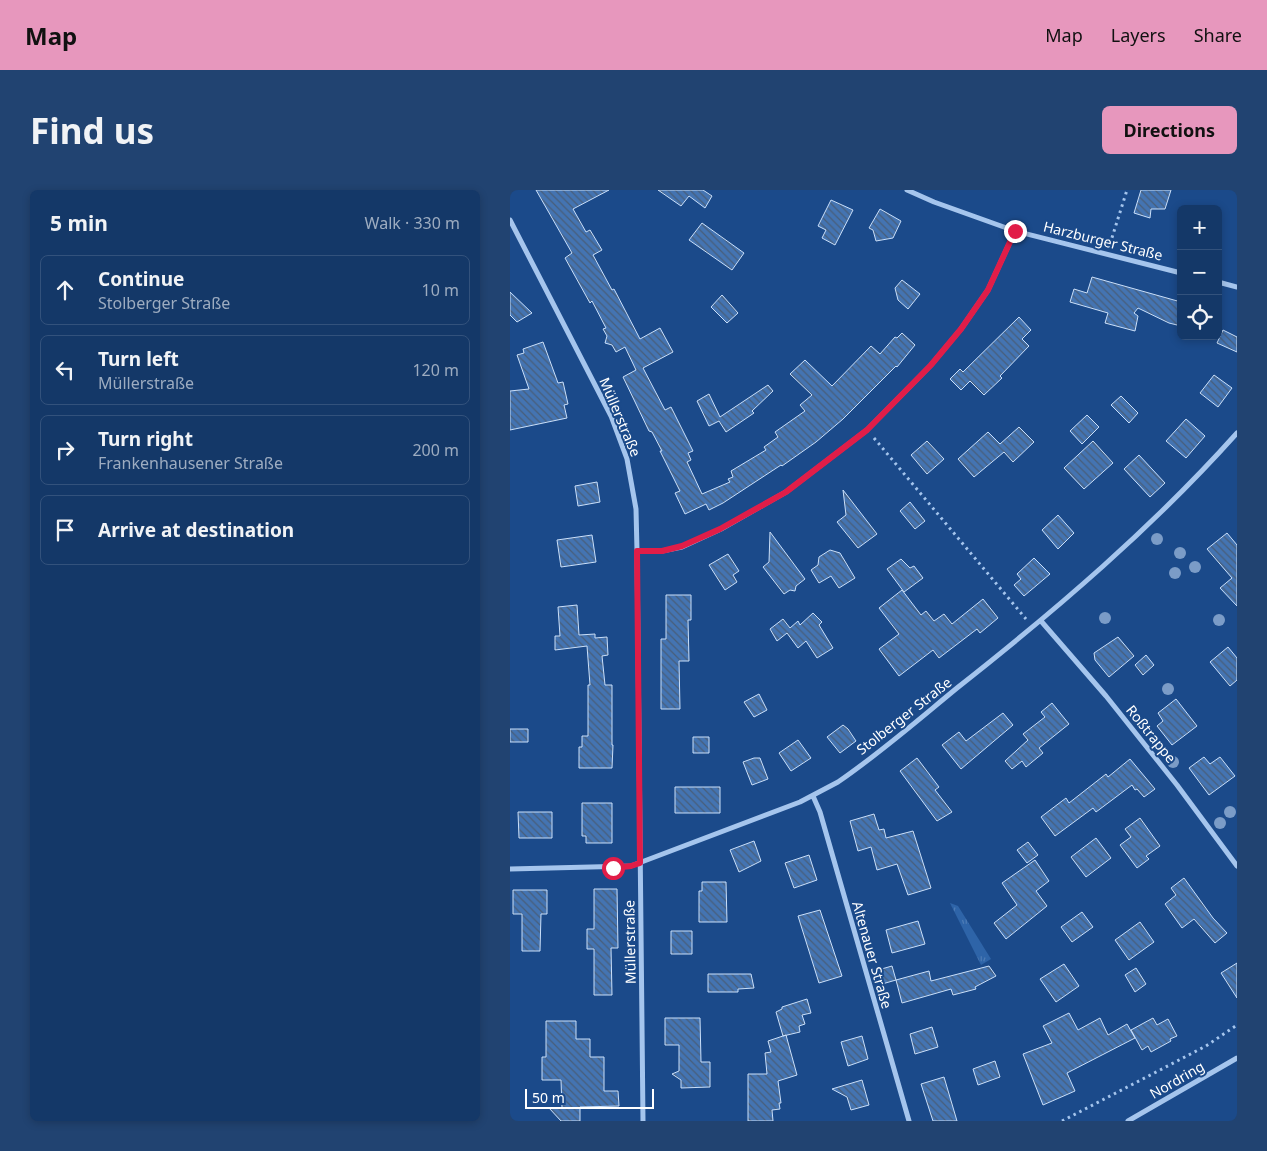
<!DOCTYPE html>
<meta charset="utf-8">
<style>
body{margin:0;font-family:"Noto Sans",sans-serif;background:#214371;color:#f1f3f6}
.controls{position:absolute;right:15px;top:15px;display:grid;overflow:hidden;border-radius:8px;box-shadow:0 2px 8px #0003}
.controls button{width:45px;height:45px;display:grid;place-items:center;padding:0;border:0;border-bottom:1px solid #33527c;background:#143868;color:#f1f3f6;font:25px sans-serif}
.scale{position:absolute;left:15px;bottom:12px;width:129px;box-sizing:border-box;padding-left:5px;border:2px solid #fff;border-top:0;font-size:14px;line-height:18px;white-space:nowrap;color:#fff;-webkit-text-stroke:4px #1b4a8a;paint-order:stroke}
.stop{position:absolute;width:15px;height:15px;margin:-11px;border:4px solid #e11d48;border-radius:50%;background:#fff}
.stop.end{background:#e11d48;border-color:#fff;box-shadow:0 1px 5px #0008}
.list{margin:0;padding:0;list-style:none}
h2{display:flex;justify-content:space-between;align-items:center;height:65px;margin:0;padding:0 20px;font-size:21px}
h2 small{font-size:16px;font-weight:400;color:#9dacc0}
.list li{display:grid;grid-template-columns:32px 1fr auto;gap:15px;align-items:center;box-sizing:border-box;height:70px;margin:0 10px 10px;padding:0 10px;border:1px solid #33527c;border-radius:8px}
.list b{display:block;font-size:19px;white-space:nowrap}
.list p{margin:0;font-size:16px;white-space:nowrap;color:#9dacc0}
.list em{font-size:16px;font-style:normal;color:#9dacc0}
.icon{flex:none;width:28px;height:28px;fill:none;stroke:currentColor;stroke-width:2;stroke-linecap:round;stroke-linejoin:round}
.map{position:relative;flex:none;width:727px;height:931px;overflow:hidden;border-radius:8px}
header{display:flex;align-items:center;gap:30px;box-sizing:border-box;height:70px;padding:0 25px;background:#e797bd;color:#111}
header strong{font-size:24px}
nav{display:flex;gap:28px;margin-inline-start:auto;font-size:18px}
.intro{display:flex;align-items:center;justify-content:space-between;box-sizing:border-box;height:120px;padding:0 30px}
h1{margin:0;font-size:35px}
.button{padding:12px 22px;border-radius:8px;background:#e797bd;color:#111;font-size:18px;font-weight:700}
main{display:flex;gap:30px;padding:0 30px}
aside{flex:1;background:#143868;border-radius:8px;box-shadow:0 2px 8px #0003}
.map>svg:first-child{display:block}
</style>
<header>
<strong>Map</strong>
<nav><a>Map</a><a>Layers</a><a>Share</a></nav>
</header>
<div class="intro"><h1>Find us</h1><a class="button">Directions</a></div>
<main>
<aside>
<h2>5 min<small>Walk · 330 m</small></h2>
<ul class="list">
<li><svg class="icon" aria-label="ahead" viewBox="0 0 24 24"><path d="M12 20V5M6 11l6-6 6 6"/></svg><div><b>Continue</b><p>Stolberger Straße</p></div><em>10 m</em></li>
<li><svg class="icon" aria-label="left" viewBox="0 0 24 24"><path d="M17 20v-9H6M10 6l-5 5 5 5"/></svg><div><b>Turn left</b><p>Müllerstraße</p></div><em>120 m</em></li>
<li><svg class="icon" aria-label="right" viewBox="0 0 24 24"><path d="M7 20v-9h11M14 6l5 5-5 5"/></svg><div><b>Turn right</b><p>Frankenhausener Straße</p></div><em>200 m</em></li>
<li><svg class="icon" aria-label="arrive" viewBox="0 0 24 24"><path d="M6 21V4h12l-3 4 3 4H6"/></svg><div><b>Arrive at destination</b></div></li>
</ul>
</aside>
<div class="map">
<svg width="727" height="931" viewBox="0 0 727 931">
<defs>
<pattern id="grass-tufts" width="24" height="20" patternUnits="userSpaceOnUse" patternTransform="scale(1.25)"><rect width="24" height="20" fill="#2e64a8"/><path d="M3 7l-1-3M5 7V3M7 7l1-3M15 17l-1-3M17 17v-4M19 17l1-3" fill="none" stroke="#4d7bb5"/></pattern>
<pattern id="building-back-hatch" width="6" height="6" patternUnits="userSpaceOnUse" patternTransform="scale(1.25)"><rect width="6" height="6" fill="#4474b2"/><path d="M-1 5l2 2M0 0l6 6M5-1l2 2" fill="none" stroke="#485e7a"/></pattern>
</defs>
<rect width="100%" height="100%" fill="#1b4a8a"/>
<path fill="url(#grass-tufts)" d="M440 713 448 716 481 769 471 775Z"/>
<path fill="url(#building-back-hatch)" stroke="#cadff9" d="M26 0H99L63 19 76 42 80 40 92 60 83 65 102 100 104 99 130 149 150 138 163 162 133 178 155 220 161 217 183 261 178 263 181 270 177 272 192 304 220 292 218 289 223 287 221 281 256 260 254 257 268 247 265 242 295 221 290 215 302 205 280 184 295 170 322 196 361 156 370 164 385 147 387 148 392 143 405 155 387 177 386 176 333 229 306 252 272 276 271 275 213 313 199 320 196 314 175 324 165 303 170 301 150 261H152L142 242 139 241 113 187 126 180 115 157 106 162 102 155 95 153 97 146 93 139 96 138 82 111 80 113 55 68 62 63Z
M148 0H193L202 6 195 18 179 6 171 16Z
M631 0H661L655 19H641L640 28 624 23Z
M321 10 343 20 325 55 312 48 316 40 308 36Z
M370 19 391 31 383 48 366 51 363 40 359 38Z
M192 33 234 63 222 80 179 50Z
M582 87 671 112V136L659 133 628 118 624 123 628 126 625 141 595 133 598 123 560 112 564 99 577 103Z
M392 90 410 104 398 119 388 110 385 98Z
M0 102 22 123 7 132 0 125Z
M212 105 228 123 217 133 201 117Z
M509 127 521 140 512 149 519 156 490 186 492 188 474 205 460 191 451 200 440 189 450 179 453 182Z
M713 140 727 147V162L707 153Z
M33 152 48 193 53 192 58 214 54 215 57 228 0 240V201L19 199 7 165 14 163 13 159Z
M704 185 722 198 708 217 690 203Z
M258 195 263 201 242 221 244 223 216 242 209 231 199 236 187 211 199 204 210 227Z
M611 206 628 223 619 233 601 215Z
M577 225 589 237 572 254 560 241Z
M676 229 695 246 676 268 656 251Z
M509 237 524 252 503 272 494 262 464 287 448 269 478 242 490 254Z
M417 251 434 269 417 284 401 265Z
M583 251 603 273 574 299 554 278Z
M629 265 655 293 640 307 614 279Z
M87 292 90 312 68 316 65 296Z
M333 300 367 344 348 358 327 332 336 325Z
M400 312 415 331 405 339 390 321Z
M548 325 564 343 548 359 532 340Z
M260 342 295 389 286 396 285 401 280 400 274 404 253 377 259 372Z
M717 343 727 355V416L710 398 722 388 697 359Z
M82 345 86 372 51 377 47 350Z
M320 360 330 363 345 388 329 398 321 386 309 393 301 380 308 375 309 367Z
M218 364 229 381 223 385 227 392 215 400 199 375Z
M524 368 540 384 514 406 504 395 511 389 507 384Z
M391 369 400 378 404 376 413 388 394 402 377 379Z
M392 400 411 425 416 421 424 431 434 424 442 434 473 409 488 428 470 443 467 439 429 468 423 460 389 486 369 459 389 444 369 418Z
M156 405H181V430H178L179 471H169L170 519H151V449H156Z
M67 415 69 445 85 444V448L97 447 98 465 92 466 95 495H102V555H103L102 578H69V557H72V546H78V495H80L77 456 45 460V446H50L48 417Z
M303 423 312 432 309 435 323 458 307 468 296 451 288 458 277 443 267 451 260 439 273 429 280 438 288 431 290 435Z
M608 447 624 466 599 487 585 470 584 463Z
M718 457 727 468V490L720 496 700 472Z
M636 465 644 475 633 485 625 475Z
M249 504 257 520 244 527 234 512Z
M666 509 687 536 662 555 647 536 653 531 648 523Z
M542 513 559 534 529 558 533 563 516 577 512 571 502 579 495 571 518 550 513 544 535 527 531 522Z
M493 523 503 535 451 579 432 555 449 542 456 551Z
M333 535 338 539 346 551 330 563 317 547Z
M0 539H18V552H0Z
M183 547H199V563H183Z
M288 550 301 568 281 581 269 563Z
M694 567 700 574 710 567 725 586 699 605 679 578Z
M244 568H250L258 589 242 595 233 572Z
M407 568 429 597 425 600 442 622 427 631 390 581Z
M620 569 645 599 634 607 627 599 625 600 622 595 586 622 583 618 545 646 531 627 556 608 559 613 596 584 598 587Z
M165 597H210V623H165Z
M72 613H102V653H76V646H72Z
M8 622H42V648H9Z
M364 624 369 640 374 639 376 648 403 641 421 698 398 705 387 674 367 680 361 657 348 661 340 631Z
M630 628 650 656 636 666 639 669 627 678 610 655 621 647 615 639Z
M586 648 601 668 576 687 561 667Z
M244 651 251 671 229 682 220 660Z
M518 652 528 665 517 673 507 660Z
M299 665 307 690 284 698 275 673Z
M525 670 539 691 526 701 537 716 496 749 484 733 507 715 492 693Z
M674 688 703 728 717 743 705 753 684 729 672 738 655 714 666 705 661 698Z
M192 692H216L217 732H189V701H192Z
M84 699H107L108 758H101L102 805H84V759H77V739H84Z
M3 700H37V724H31L30 761H12V724H3Z
M310 720 332 786 309 793 288 726Z
M572 722 583 737 562 752 551 737Z
M408 731 415 754 382 763 376 740Z
M630 732 644 752 619 770 605 750Z
M161 741H182V764H161Z
M727 773V808L711 783Z
M554 774 569 796 546 812 530 789Z
M382 776 386 790 372 794 368 780Z
M479 776 486 786 465 797 466 799 443 805 441 799 392 813 386 790 419 781 421 791Z
M626 778 636 794 625 802 615 785Z
M198 784H241L244 798 228 799V802H198Z
M297 809 301 823 292 825 295 834 289 836 290 842 273 846 266 822 272 819V817Z
M559 823 568 840 590 828 598 845 617 834 625 848 557 883 565 901 533 915 513 864 542 853 533 836Z
M155 828H190L191 872H200V897L171 898V890L162 884 169 881V855H155Z
M643 828 647 835 658 829 667 846 660 849 661 851 641 862 638 856 632 860 621 840Z
M36 831H66V849H80V867H94V901H108L109 916 70 917V931H51L39 918H52L51 890H32V867H36Z
M422 837 428 857 405 864 400 844Z
M276 845 287 885 268 891 271 913H269L270 919 262 920 263 931H238V884H257L255 863 261 862 258 851Z
M352 846 358 869 338 876 331 852Z
M485 871 490 887 468 895 463 879Z
M434 887 447 931H423L411 894Z
M352 890 359 915 341 920 337 907 322 899Z"/>
<g fill="none" stroke-linecap="round" stroke-linejoin="round">
<path stroke="#a5c5ed" stroke-width="3" stroke-dasharray="2.5 4" stroke-linecap="butt" d="M600 54 617 0
M364 248 516 429
M552 931 696 856 727 835"/>
<path stroke="#a5c5ed" stroke-width="5" d="M397 0 424 12 505 41 671 83
M0 30 101 226 117 269 126 319 127 361 133 931
M708 92 727 97
M127 361H152L172 357 211 339 276 302 357 240 421 175 451 139 478 100 505 41
M531 431 596 506 667 595 727 676
M303 606 310 622 399 931
M0 679 121 676 290 612 328 592C369 564 408 530 447 498 546 420 643 337 727 243
M618 931 727 868"/>
</g>
<g fill="#7b9cc7">
<circle cx="647" cy="349" r="6"/>
<circle cx="670" cy="363" r="6"/>
<circle cx="685" cy="377" r="6"/>
<circle cx="665" cy="383" r="6"/>
<circle cx="595" cy="428" r="6"/>
<circle cx="709" cy="430" r="6"/>
<circle cx="658" cy="499" r="6"/>
<circle cx="663" cy="572" r="6"/>
<circle cx="720" cy="622" r="6"/>
<circle cx="710" cy="633" r="6"/>
</g>
<g fill="none" stroke-linecap="round" stroke-linejoin="round">
<path stroke="#e11d48" stroke-width="6" d="M103 678 121 676 130 673 127 361H152L172 356 210 339 276 302 357 240 421 175 451 139 478 100 505 41"/>
</g>
<g text-anchor="middle" stroke-width="4" stroke-linejoin="round" paint-order="stroke">
<g font-size="14" fill="#fff" stroke="#1b4a8a">
<text transform="translate(593 51) rotate(14)" y="5">Harzburger Straße</text>
<text transform="translate(110 227) rotate(67)" y="5">Müllerstraße</text>
<text transform="translate(394 526) rotate(-38)" y="5">Stolberger Straße</text>
<text transform="translate(641 544) rotate(51)" y="5">Roßtrappe</text>
<text transform="translate(120 752) rotate(-91)" y="5">Müllerstraße</text>
<text transform="translate(362 765) rotate(74)" y="5">Altenauer Straße</text>
<text transform="translate(667 890) rotate(-30)" y="5">Nordring</text>
</g>
</g>
</svg>
<div class="controls">
<button>+</button>
<button>−</button>
<button><svg class="icon" aria-label="locate" viewBox="0 0 24 24"><circle cx="12" cy="12" r="6"/><path d="M12 2v4M12 18v4M2 12h4M18 12h4"/></svg></button>
</div>
<div class="scale">50 m</div>
<div class="stop" style="left:103px;top:678px"></div>
<div class="stop end" style="left:505px;top:41px"></div>
</div>
</main>
